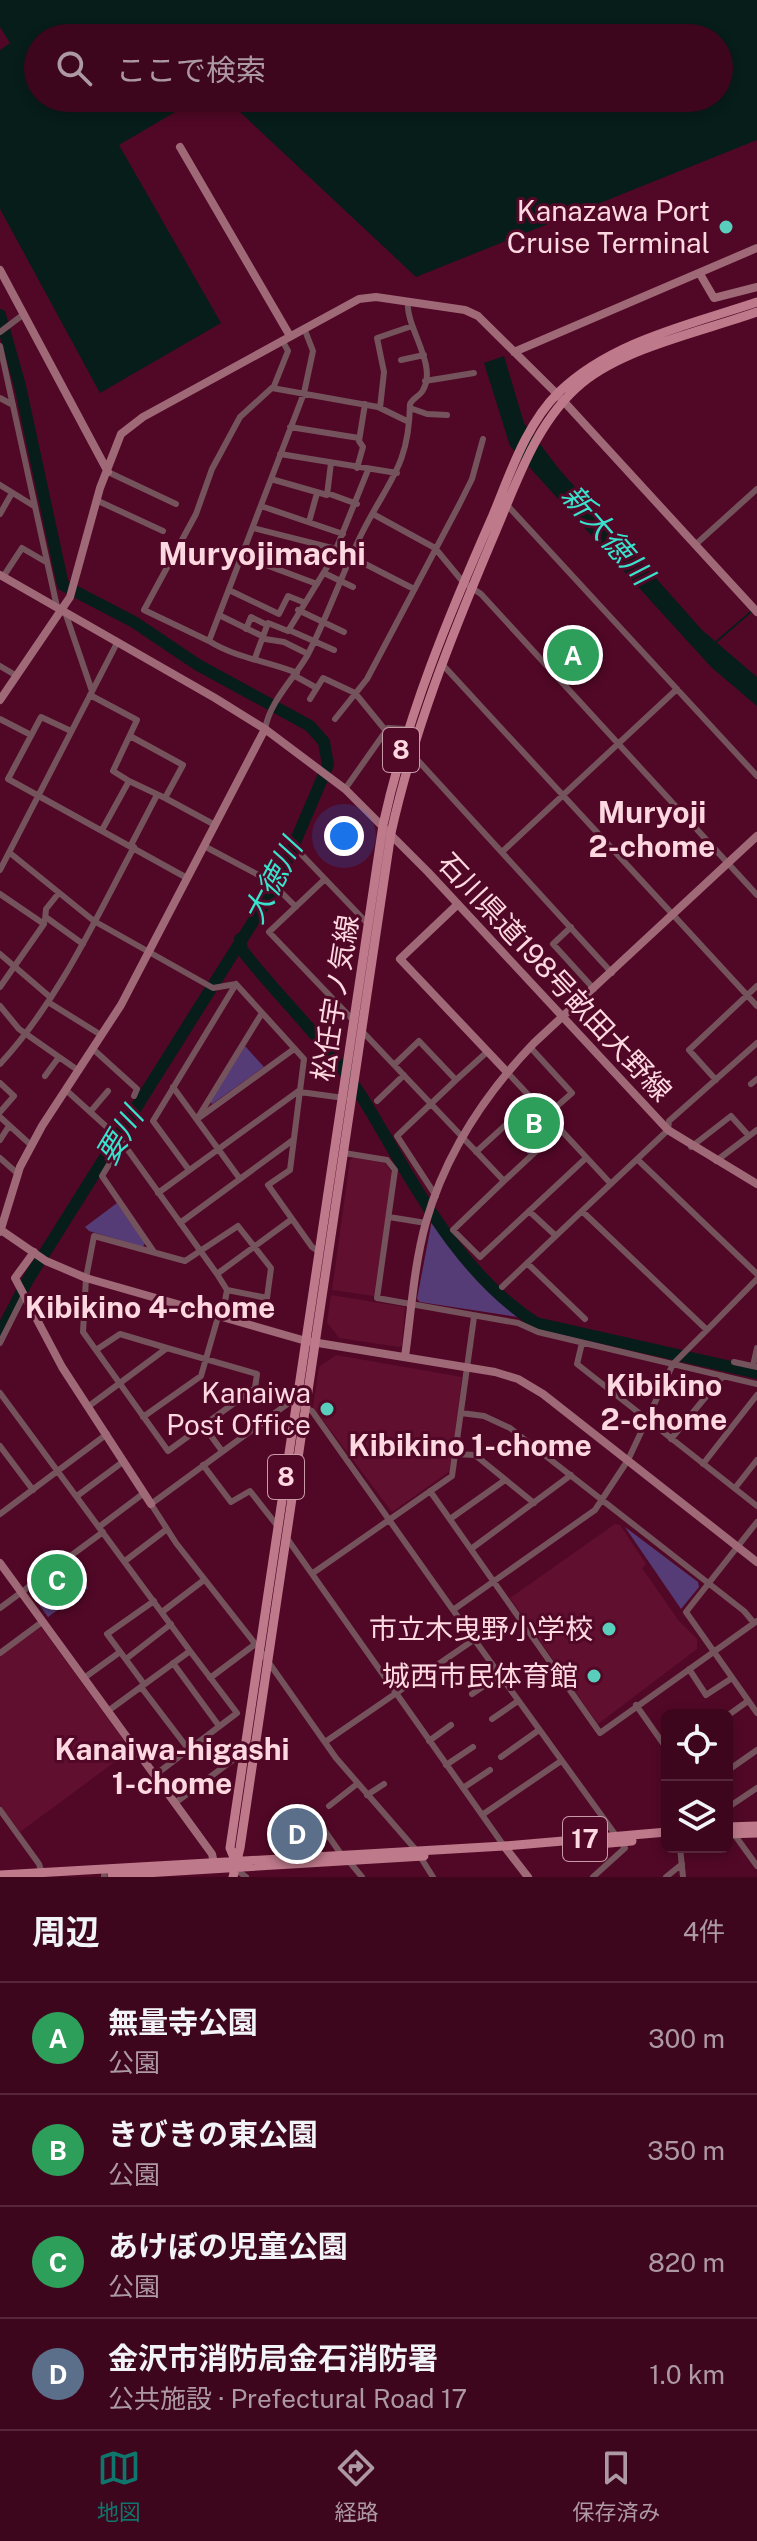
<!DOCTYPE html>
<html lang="ja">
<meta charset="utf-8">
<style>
body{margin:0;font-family:"Public Sans","Noto Sans JP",sans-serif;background:#481429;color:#f1f3f6}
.controls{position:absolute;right:24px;bottom:24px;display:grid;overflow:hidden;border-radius:12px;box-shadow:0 4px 12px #0003}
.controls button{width:72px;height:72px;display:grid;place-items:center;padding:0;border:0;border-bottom:2px solid #56273b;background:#3d061c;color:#f1f3f6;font:40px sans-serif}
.you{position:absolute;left:344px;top:836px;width:28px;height:28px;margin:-20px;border:6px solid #fff;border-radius:50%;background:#1a73e8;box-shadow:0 0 0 12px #1a73e833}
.badge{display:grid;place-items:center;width:52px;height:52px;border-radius:50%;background:#0f766e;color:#fff;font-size:26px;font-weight:700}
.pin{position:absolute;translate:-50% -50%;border:4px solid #fff;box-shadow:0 2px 8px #0006}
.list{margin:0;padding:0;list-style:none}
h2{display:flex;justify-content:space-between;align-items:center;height:104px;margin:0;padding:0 32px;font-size:34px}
h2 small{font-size:26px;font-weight:400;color:#ad99a3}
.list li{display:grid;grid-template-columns:52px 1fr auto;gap:24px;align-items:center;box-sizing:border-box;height:112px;padding:0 32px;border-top:2px solid #56273b}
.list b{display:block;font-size:30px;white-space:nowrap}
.list p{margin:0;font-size:26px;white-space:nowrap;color:#ad99a3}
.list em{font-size:26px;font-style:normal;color:#ad99a3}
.icon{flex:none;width:44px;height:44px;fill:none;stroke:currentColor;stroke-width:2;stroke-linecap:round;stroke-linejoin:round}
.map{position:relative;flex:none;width:757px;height:1877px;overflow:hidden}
.search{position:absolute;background:#3d061c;box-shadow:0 4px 12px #0003;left:24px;right:24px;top:24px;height:88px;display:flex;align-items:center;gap:20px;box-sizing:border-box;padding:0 28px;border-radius:44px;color:#ad99a3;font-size:30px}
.sheet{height:552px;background:#3d061c}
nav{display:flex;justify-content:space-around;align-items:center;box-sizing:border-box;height:112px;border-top:2px solid #56273b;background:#3d061c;font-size:22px;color:#ad99a3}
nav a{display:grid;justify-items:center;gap:4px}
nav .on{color:#0f766e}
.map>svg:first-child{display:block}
</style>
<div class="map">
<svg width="757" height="1877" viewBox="0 0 757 1877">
<rect width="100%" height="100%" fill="#510826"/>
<path fill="#600f2f" d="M354 1158 385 1163 392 1173 374 1296 332 1290 350 1160Z
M331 1295 405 1307 402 1345 399 1347 339 1338 327 1322Z
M336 1355 462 1377 450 1471 392 1512 313 1407 319 1367Z
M615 1524 620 1525 646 1564 642 1568 679 1621 697 1639V1649L598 1724 510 1598Z
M41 1627 131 1750 20 1832 0 1805V1656Z"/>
<path fill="#553c76" d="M245 1046 264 1067 212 1104 210 1102Z
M533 1106 553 1126V1131L528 1154 504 1129Z
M117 1203 145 1243 143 1247 89 1231 85 1227Z
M432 1220 443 1237 518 1317 420 1302 417 1299Z
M625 1527 698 1582 699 1587 681 1609Z
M70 1563 88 1588 48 1617 30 1592Z"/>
<path fill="#071d19" d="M0 0H757V140L416 277 225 98H719V38H38V98H199L119 145 221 323 100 393 0 209V50L10 43 0 27Z
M504 356 524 423 559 469 702 630 757 677V706L711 667 510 446 484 363Z"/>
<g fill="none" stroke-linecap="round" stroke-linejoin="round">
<path stroke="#071d19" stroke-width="2" d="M716 642 753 610"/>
<path stroke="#071d19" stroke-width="12" d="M0 315 20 386 63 585 134 622 198 665 310 726 324 742 328 765 278 882 29 1278 0 1333
M240 939 242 950C281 1000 328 1043 362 1097 411 1177 454 1270 536 1323L757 1373"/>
<path stroke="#75535c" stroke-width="6" d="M0 332 24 314
M282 340 288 351 274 386 240 417 212 469 196 514 144 610 209 641 304 393 313 351 304 328
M0 346 57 607
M401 360 424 355
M425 381 474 373
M272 388 378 407 409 422
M0 398 13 405
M380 408 384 372 377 338 412 326
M410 408 427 414 447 415
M290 427 359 438
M280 454 397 473
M357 468 363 447 359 441 365 404
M108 472 176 504
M271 479 327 495 331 463
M0 485 34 506
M327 493 357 504
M96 500 163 531
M507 505 757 776
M261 506 343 534
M0 514 12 493
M373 514 435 548 463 582 481 594 757 895
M309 522 317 493
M253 528 336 549 414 589
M695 545 757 489
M242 556 317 584
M324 573 353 587
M3 577 22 548 46 562
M229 590 279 614 288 596 303 602
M298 610 344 632
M65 612 92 691
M219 615 262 636
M246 629 251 617 267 625
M289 630 334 650
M265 639 284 642 308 654
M209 641C236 658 267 661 297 673
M255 658 268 623 288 631 332 559 368 470
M442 664 757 1006
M0 666 17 676
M295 676 315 687
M90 695 137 720 113 771 129 781 102 830
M310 699 323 678 355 693 386 731
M0 719 31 735
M335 719 367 679 459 505 472 479 483 439
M265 729C270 701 293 680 307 656 328 616 342 573 362 533 388 481 409 467 410 404 413 398 421 395 423 390 438 365 405 326 408 302
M71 731 41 717 8 779 187 878
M412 754 612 973
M129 781 165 798 183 765 130 736
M345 789 388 728 406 729
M165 798 215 825
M131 845 157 795
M204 846 266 879
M503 851 677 689
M10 853 94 921 213 988 236 984
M302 855 369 925
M0 870 117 643
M325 879 269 932 354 1021
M280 891 296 907
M0 894 44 924 0 987
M47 918 83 944
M45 920 46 909 58 894
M571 927 553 944 594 989
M0 954 50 997
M236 984 304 1059 290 1170 268 1185 312 1247 318 1251
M48 1002 101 1035
M0 1006 19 1029 79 1071
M361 1030 504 1181 560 1129 611 1184
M530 1047 572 1093 547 1115
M93 1049 137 1089 134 1096
M0 1064C58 1001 94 922 134 847
M394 1065 419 1041 456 1080 487 1052
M507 1072 560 1129
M45 1076 59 1057
M716 1080 689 1050 757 986
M0 1083 14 1096 0 1112
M751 1084 757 1079
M173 1087 240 1179
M66 1090 120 1139 217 1274 227 1290 222 1318
M300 1092 344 1098
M377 1101 404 1075
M91 1111 108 1091
M0 1117 32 1146
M200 1117 294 1049
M197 1119 262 1013
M0 1140 9 1126
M122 1143 102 1176 154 1252
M691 1147 731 1116 749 1136
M476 1152 533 1100
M344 1153 387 1160 395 1170 377 1298 518 1323 538 1332 757 1384
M0 1158 17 1173
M638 1160 757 1274
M716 1161 757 1130
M189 1170 153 1121 236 984
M504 1181 453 1230 480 1257 586 1158
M158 1193 300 1090
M436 1196 397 1136 456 1080
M529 1211 556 1236
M389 1217 426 1223
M180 1223 293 1140
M527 1263 585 1319
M217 1274 292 1219
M502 1287 582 1211
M707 1330 757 1279
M0 1343 24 1295
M582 1343 577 1364 757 1506
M96 1350 120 1334 167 1348
M734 1362 757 1367
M753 1366 757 1348
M0 1393 190 1651 108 1711
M89 1406 167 1348 257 1374 255 1388 168 1451 83 1332 86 1278 94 1236 185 1261 238 1226 271 1268 267 1298 227 1290
M461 1413 484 1416 510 1428 744 1611 754 1623
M143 1417 201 1376 218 1317
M203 1425 222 1451
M671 1439 723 1376
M0 1446 33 1490
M455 1454 475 1455 534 1503
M703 1464 757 1395
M203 1465 231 1502 250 1491 279 1528
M735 1488 757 1460
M430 1491 600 1733 757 1621
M77 1496 124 1461
M0 1514 107 1434
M450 1519 505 1480
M757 1522 686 1612 757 1713
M99 1527 144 1493
M286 1537 504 1846
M471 1549 571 1475
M125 1561 167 1529
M313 1573 452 1476 474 1317
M0 1608 103 1532
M162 1612 204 1580
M0 1653 42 1622
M126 1659 171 1624
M173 1663 219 1726
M689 1669 706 1695 732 1678
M84 1678 120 1652
M210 1678 254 1645
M144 1684 107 1634 154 1601
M141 1687 189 1750
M472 1694 500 1675
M636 1705 667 1749
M727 1716 748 1701
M492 1719 518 1701
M429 1741 451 1725
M325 1742 475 1639
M501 1757 539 1730
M446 1765 473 1747
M727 1771 757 1750
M155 1775 237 1713 190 1651
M463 1788 490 1770
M367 1795 384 1784
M175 1803 245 1751 254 1752
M329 1806 357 1784
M727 1808 757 1788
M0 1810 39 1864 42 1873
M482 1815 561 1761
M315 1817 341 1854
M734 1834 757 1866
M680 1847 683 1877
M348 1860 362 1877
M234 1868 246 1877
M104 1875V1877
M433 1877 416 1850 336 1758 260 1650 176 1543 151 1504 290 1402 312 1411 453 1610
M593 1877 625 1848 453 1610 595 1510 628 1460 673 1364 707 1330 582 1211 668 1130 669 1121 757 1043
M666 1877 682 1864"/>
<path stroke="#9f6977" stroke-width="8" d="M180 147 290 336
M0 270 108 472
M700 274 714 298 757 287
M514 352 757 248
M0 575 215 698 265 729 345 789 428 872 668 1130 757 1184
M0 700 70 597 100 488 121 434 143 417 359 299 376 297 465 310 478 316 557 394 757 612
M458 904 400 959 507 1072
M1 1230 46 1261 86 1278 306 1341 495 1372 518 1379 543 1394 757 1562
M0 1232 20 1167 42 1126 121 1005 265 729
M34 1252 15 1278 62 1367 151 1504
M405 1357C411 1313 414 1265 426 1222 446 1153 485 1094 534 1043L757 836
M0 1563 212 1854 215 1868
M504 1846 528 1877"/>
<path stroke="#be798b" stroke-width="9" d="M727 1827 757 1826
M727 1834 757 1833
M599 1844 632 1841
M235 1860 230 1848 383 825C407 716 448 617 493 515 510 474 526 424 559 392 612 341 689 325 757 302
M0 1875 504 1846 667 1832
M112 1875 424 1856
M233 1877 240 1848 391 833C414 730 451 637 492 540 516 485 535 422 582 383 626 347 704 331 757 312"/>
</g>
<g fill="#5acebd" stroke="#510826" stroke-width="3">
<circle cx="726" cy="227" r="8"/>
<circle cx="327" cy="1409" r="8"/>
<circle cx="609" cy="1629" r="8"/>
<circle cx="594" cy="1676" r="8"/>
</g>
<g text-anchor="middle" stroke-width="6" stroke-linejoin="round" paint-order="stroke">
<g fill="#510826" stroke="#c99aa8" stroke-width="2">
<rect x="383" y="728" width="36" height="44" rx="6"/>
<rect x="268" y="1455" width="36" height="44" rx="6"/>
<rect x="563" y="1817" width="44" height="44" rx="6"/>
</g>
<g font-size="26" font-weight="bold" fill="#fdd8e0">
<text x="401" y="759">8</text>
<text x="286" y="1486">8</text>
<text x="585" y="1848">17</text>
</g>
<g font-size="28" fill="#fdd8e0" stroke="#510826" text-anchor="end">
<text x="710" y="221">Kanazawa Port<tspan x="710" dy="32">Cruise Terminal</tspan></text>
<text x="311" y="1403">Kanaiwa<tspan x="311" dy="32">Post Office</tspan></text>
<text x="593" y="1639">市立木曳野小学校</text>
<text x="578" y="1686">城西市民体育館</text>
</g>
<g font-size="28" fill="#fdd8e0" stroke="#510826">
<text transform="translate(555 977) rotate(47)" y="10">石川県道198号畝田大野線</text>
<text transform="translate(335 998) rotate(-81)" y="10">松任宇ノ気線</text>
</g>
<g font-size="30" font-style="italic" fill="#38e2cd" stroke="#510826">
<text transform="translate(607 535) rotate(49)" y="10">新大徳川</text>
<text transform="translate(273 881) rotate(-62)" y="10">大徳川</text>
<text transform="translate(120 1136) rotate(-59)" y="10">要川</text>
</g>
<g font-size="30" font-weight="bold" fill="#fdd8e0" stroke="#510826">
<text x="652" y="823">Muryoji<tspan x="652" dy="34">2-chome</tspan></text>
<text x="150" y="1318">Kibikino 4-chome</text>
<text x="664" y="1396">Kibikino<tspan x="664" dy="34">2-chome</tspan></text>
<text x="470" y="1456">Kibikino 1-chome</text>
<text x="172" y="1760">Kanaiwa-higashi<tspan x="172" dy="34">1-chome</tspan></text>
</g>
<g font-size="32" font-weight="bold" fill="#fdd8e0" stroke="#510826">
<text x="262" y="565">Muryojimachi</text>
</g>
</g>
</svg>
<div class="controls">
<button><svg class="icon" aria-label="locate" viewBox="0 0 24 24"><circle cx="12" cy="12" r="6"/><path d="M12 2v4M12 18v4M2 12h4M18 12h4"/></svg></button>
<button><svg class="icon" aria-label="layers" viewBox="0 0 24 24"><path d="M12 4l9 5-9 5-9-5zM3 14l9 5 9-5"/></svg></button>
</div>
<div class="you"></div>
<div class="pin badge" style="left:573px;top:655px;background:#2e9e5b">A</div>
<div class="pin badge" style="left:534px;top:1123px;background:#2e9e5b">B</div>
<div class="pin badge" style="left:57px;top:1580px;background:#2e9e5b">C</div>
<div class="pin badge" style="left:297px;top:1834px;background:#5c6f8a">D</div>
<div class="search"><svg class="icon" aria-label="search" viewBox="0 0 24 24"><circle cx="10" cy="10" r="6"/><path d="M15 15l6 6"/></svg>ここで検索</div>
</div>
<section class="sheet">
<h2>周辺<small>4件</small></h2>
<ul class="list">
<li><span class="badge" style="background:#2e9e5b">A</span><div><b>無量寺公園</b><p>公園</p></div><em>300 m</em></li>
<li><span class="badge" style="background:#2e9e5b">B</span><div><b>きびきの東公園</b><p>公園</p></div><em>350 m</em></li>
<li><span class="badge" style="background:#2e9e5b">C</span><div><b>あけぼの児童公園</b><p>公園</p></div><em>820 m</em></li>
<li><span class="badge" style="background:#5c6f8a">D</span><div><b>金沢市消防局金石消防署</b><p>公共施設 · Prefectural Road 17</p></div><em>1.0 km</em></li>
</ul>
</section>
<nav>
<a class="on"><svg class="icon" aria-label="map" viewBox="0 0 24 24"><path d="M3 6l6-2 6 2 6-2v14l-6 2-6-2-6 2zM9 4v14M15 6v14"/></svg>地図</a>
<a><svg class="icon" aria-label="directions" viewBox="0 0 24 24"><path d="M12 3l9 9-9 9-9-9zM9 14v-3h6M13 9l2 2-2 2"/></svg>経路</a>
<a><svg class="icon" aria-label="saved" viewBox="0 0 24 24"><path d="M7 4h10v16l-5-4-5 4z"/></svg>保存済み</a>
</nav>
